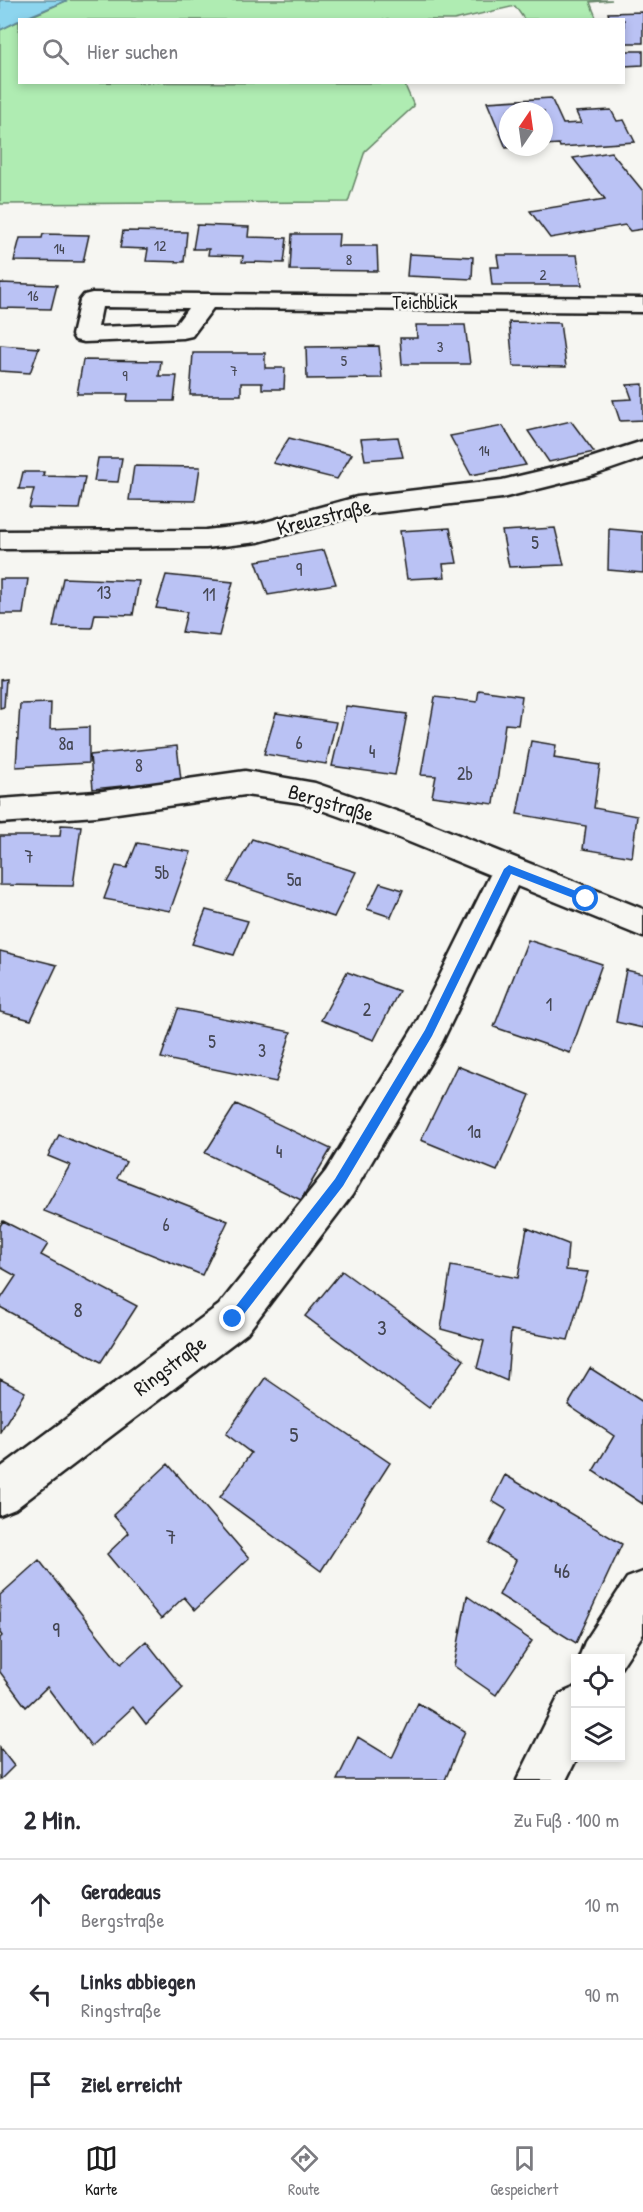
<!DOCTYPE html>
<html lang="de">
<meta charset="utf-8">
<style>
body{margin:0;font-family:"Patrick Hand",sans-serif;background:#f2f2f3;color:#2b2b33}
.controls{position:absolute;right:18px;bottom:18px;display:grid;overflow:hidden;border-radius:0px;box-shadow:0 3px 9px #0003}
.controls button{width:54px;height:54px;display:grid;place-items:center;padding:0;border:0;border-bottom:2px solid #e1e1e2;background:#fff;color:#2b2b33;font:30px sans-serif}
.compass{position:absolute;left:499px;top:102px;width:54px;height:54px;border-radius:50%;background:#fff;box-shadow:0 3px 9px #0003;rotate:13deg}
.stop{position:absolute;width:18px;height:18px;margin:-14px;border:4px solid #1a73e8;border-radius:50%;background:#fff}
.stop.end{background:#1a73e8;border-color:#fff;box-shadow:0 2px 6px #0008}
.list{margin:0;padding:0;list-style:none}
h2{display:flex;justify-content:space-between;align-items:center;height:78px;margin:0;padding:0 24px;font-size:26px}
h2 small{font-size:20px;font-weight:400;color:#7c7c81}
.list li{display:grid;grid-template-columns:39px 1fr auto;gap:18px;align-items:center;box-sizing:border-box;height:90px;padding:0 24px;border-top:2px solid #e1e1e2}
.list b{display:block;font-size:22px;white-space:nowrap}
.list p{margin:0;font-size:20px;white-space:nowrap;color:#7c7c81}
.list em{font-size:20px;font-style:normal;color:#7c7c81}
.icon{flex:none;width:33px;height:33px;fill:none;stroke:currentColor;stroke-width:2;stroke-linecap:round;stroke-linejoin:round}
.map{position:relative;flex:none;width:643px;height:1780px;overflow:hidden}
.search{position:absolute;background:#fff;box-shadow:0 3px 9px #0003;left:18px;right:18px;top:18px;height:66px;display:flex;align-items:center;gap:15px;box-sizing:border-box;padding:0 21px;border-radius:0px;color:#7c7c81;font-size:22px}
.sheet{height:348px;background:#fff}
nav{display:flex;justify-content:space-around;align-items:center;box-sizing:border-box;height:84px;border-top:2px solid #e1e1e2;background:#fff;font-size:16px;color:#7c7c81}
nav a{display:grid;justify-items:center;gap:3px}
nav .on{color:#1c1c1c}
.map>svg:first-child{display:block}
</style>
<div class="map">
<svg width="643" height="1780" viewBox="0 0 643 1780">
<rect width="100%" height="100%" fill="#f6f6f2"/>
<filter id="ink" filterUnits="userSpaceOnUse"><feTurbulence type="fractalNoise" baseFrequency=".0167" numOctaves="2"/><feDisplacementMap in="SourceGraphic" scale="12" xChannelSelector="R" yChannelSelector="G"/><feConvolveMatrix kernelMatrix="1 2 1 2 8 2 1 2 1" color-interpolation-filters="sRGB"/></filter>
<g filter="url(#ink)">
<path fill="#afecb2" stroke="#668467" stroke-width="1.5" d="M68 0H612L590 2 597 20 524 19 515 6 454 20H23Z
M19 21 20 82 404 83 414 106 365 151 348 202 0 204V30Z"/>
<path fill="#8dd5ee" stroke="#608b9a" stroke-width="1.5" d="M0 0H68L20 20 0 30Z"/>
<path fill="#bac2f4" stroke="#1c1c1c" stroke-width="1.5" d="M643 12V43H624V20H610L608 13Z
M624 51H643V65L624 66Z
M551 98 563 124 581 123 576 112 611 110 617 121 624 120 635 142 560 147 559 144 544 145V111H508V147H518L506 148 487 102Z
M611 152 643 191V229L630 231 625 225 550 238 530 211 605 199 573 158Z
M197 225 249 227 248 237 287 238 284 263 242 262 243 256 208 255 209 249H193Z
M123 231 187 232 184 262 146 261 148 249 120 248Z
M43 234 89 235 83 262 14 261 20 238H42Z
M292 234H339L338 246H377L378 271 290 270Z
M409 254 473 257 472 279 407 276Z
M497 255H577L582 285H492L490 267H499Z
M0 283 57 285 51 309 0 308Z
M509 322 560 323 566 367 513 366Z
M416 325H465L470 364H402L400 338H417Z
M0 345 39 348 30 373 0 371Z
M379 346 382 378 307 379 306 347Z
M193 353H265V368H285L284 389H262V383H241V395H190Z
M83 360 161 361 159 376H177L174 401H127L128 394H77Z
M643 384V420L620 421 613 400 632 399 627 385Z
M571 421 594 452 549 462 528 431Z
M503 426 526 465 471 475 450 436Z
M398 437 403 457 365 460 361 439Z
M289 438 352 454 337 479 273 463Z
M98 458H122L118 482 94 481Z
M134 466 200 467 195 501 129 500Z
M23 472H44L43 476 85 477 79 509 29 508 34 489H19Z
M450 528 457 563 443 564 445 577 407 579 400 531Z
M555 528 564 565 509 567 502 531Z
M609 529 643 532V573L608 570Z
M324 550 336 584 268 595 256 561Z
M166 575 233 582 219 636 182 632 187 612 156 608Z
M63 578 139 581 133 615 95 614 92 628 53 627Z
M0 579H28L23 614H0Z
M6 679 4 707 0 708V680Z
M479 690 522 696 518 725 505 724 494 804 432 796 436 776 421 775 435 697 477 702Z
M51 703 50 729 89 727V763L16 767 20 704Z
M346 706 407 714 395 775 332 766Z
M276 713 336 722 326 764 264 754Z
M531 741 556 745 554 758 600 765 594 808 637 816 632 857 583 849 586 826 517 814Z
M177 746 181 780 93 789 90 755Z
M61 825 81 826 73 886 0 885V836H60Z
M252 839 356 872 334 917 228 882Z
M137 843 191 852 170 911 104 899 116 866 127 868Z
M380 883 403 890 391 917 367 909Z
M206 910 248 921 234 955 192 944Z
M528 940 602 964 570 1053 494 1027Z
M0 951 57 965 31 1020 0 1012Z
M626 970 643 974V1028L616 1022Z
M347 972 399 991 374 1040 321 1020Z
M178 1009 291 1032 276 1082 161 1058Z
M457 1066 530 1095 497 1171 421 1140Z
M236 1104 331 1149 301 1200 205 1153Z
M59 1135 126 1162 117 1178 228 1221 202 1275 44 1211 70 1165 48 1156Z
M3 1221 48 1244 41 1255 137 1306 101 1362 0 1307V1300L16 1276 0 1267V1226Z
M527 1228 568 1244 566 1270 588 1272 568 1340 511 1330 507 1381 477 1368 484 1341 441 1329 451 1266 518 1278Z
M342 1271 464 1360 429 1408 305 1316Z
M590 1368 643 1402V1504L593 1471 614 1436 568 1405Z
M265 1378 390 1463 321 1571 220 1497 251 1453 226 1434Z
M0 1379 25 1392 0 1432Z
M168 1464 249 1558 195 1610 184 1597 161 1619 107 1554 129 1533 113 1515Z
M505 1475 622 1544 576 1643 499 1595 516 1560 489 1544 507 1510 492 1501Z
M39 1560 121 1664 146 1641 183 1688 146 1724 133 1707 91 1746 47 1687 26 1707 0 1672V1638L2 1636 0 1633V1595Z
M467 1596 532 1641 496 1695 454 1666Z
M418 1703 465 1731 445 1780H337L358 1737 392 1758Z
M0 1748 14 1766 0 1780Z"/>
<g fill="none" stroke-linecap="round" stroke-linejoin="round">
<g stroke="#1c1c1c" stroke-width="5">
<path id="minor" d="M92 293 643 298V312L213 308 192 336 183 338 84 342 75 340 72 335 80 300 84 295ZM102 307 188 308 176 324 98 327Z
M643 441V458L594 475 502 498 357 515 258 542 206 548 0 549V531L206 530 258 524 357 497 502 480 578 462Z
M245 771 315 783 419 819 643 909V937L517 886 441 1044 352 1195 247 1333 15 1509 0 1515V1468L219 1305 326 1171 417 1022 490 875 397 837 302 803 245 795 96 816 0 823V799L96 792Z
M643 1572V1634L620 1669V1658H579L585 1642 627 1578Z
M576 1687 577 1758 566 1780H517L560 1694Z"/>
</g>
<use href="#minor" fill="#f6f6f2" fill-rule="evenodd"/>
</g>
</g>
<path fill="#1a73e8" d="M509 865 589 896 591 899 586 903 511 874 432 1036 343 1186 237 1323H229V1315L335 1179 425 1030 504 869Z"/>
<g text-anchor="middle" stroke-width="5" stroke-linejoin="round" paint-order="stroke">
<g font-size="15" fill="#444652">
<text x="160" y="251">12</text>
<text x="59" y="254">14</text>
<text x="349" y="265">8</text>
<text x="543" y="280">2</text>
<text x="33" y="301">16</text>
<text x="440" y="352">3</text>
<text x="344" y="366">5</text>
<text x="234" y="376">7</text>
<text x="125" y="381">9</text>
<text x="484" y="456">14</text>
</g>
<g font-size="18" fill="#1c1c1c" stroke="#f6f6f2">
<text x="425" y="309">Teichblick</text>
</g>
<g font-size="18" fill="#444652">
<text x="535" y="549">5</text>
<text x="299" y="576">9</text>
<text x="104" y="599">13</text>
<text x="209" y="601">11</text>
<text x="299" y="749">6</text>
<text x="66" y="750">8a</text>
<text x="372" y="758">4</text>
<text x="139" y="772">8</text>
<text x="465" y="780">2b</text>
<text x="29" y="863">7</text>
<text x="162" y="879">5b</text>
<text x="294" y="886">5a</text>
<text x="549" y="1011">1</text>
<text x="367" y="1016">2</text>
<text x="212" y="1048">5</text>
<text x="262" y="1057">3</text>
<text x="474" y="1138">1a</text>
<text x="279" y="1158">4</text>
<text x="166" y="1231">6</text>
</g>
<g font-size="21" fill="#1c1c1c" stroke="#f6f6f2">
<text transform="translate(324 517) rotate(-14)" y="7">Kreuzstraße</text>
<text transform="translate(331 803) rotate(16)" y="7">Bergstraße</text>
<text transform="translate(170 1366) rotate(-37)" y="7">Ringstraße</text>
</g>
<g font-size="21" fill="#444652">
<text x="78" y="1317">8</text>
<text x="382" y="1335">3</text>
<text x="294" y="1442">5</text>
<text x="171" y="1544">7</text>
<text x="562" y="1578">46</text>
<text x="56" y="1637">9</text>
</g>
</g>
</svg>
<div class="controls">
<button><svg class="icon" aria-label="locate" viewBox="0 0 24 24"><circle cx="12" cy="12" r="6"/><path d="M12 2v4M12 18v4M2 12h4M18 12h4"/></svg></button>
<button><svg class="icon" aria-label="layers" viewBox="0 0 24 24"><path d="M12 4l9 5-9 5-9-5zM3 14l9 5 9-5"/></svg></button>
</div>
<svg class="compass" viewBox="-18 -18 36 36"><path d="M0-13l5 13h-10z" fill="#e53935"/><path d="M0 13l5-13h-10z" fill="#7c7c81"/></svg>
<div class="stop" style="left:586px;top:899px"></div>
<div class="stop end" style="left:233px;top:1319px"></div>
<div class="search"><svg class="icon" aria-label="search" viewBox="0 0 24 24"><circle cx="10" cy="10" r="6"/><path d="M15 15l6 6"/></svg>Hier suchen</div>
</div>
<section class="sheet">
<h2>2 Min.<small>Zu Fuß · 100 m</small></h2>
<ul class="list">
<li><svg class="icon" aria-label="ahead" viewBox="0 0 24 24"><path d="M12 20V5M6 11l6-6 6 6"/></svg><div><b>Geradeaus</b><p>Bergstraße</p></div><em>10 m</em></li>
<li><svg class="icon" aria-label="left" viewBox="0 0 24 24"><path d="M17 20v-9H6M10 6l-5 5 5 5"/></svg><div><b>Links abbiegen</b><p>Ringstraße</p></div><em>90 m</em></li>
<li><svg class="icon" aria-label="arrive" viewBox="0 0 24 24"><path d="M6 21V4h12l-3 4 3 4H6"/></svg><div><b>Ziel erreicht</b></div></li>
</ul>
</section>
<nav>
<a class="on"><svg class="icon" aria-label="map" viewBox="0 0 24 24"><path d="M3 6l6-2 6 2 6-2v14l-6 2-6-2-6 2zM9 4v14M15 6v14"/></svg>Karte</a>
<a><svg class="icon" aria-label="directions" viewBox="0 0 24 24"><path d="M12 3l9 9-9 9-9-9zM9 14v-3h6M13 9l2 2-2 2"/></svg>Route</a>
<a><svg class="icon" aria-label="saved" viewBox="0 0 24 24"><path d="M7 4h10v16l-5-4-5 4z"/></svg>Gespeichert</a>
</nav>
